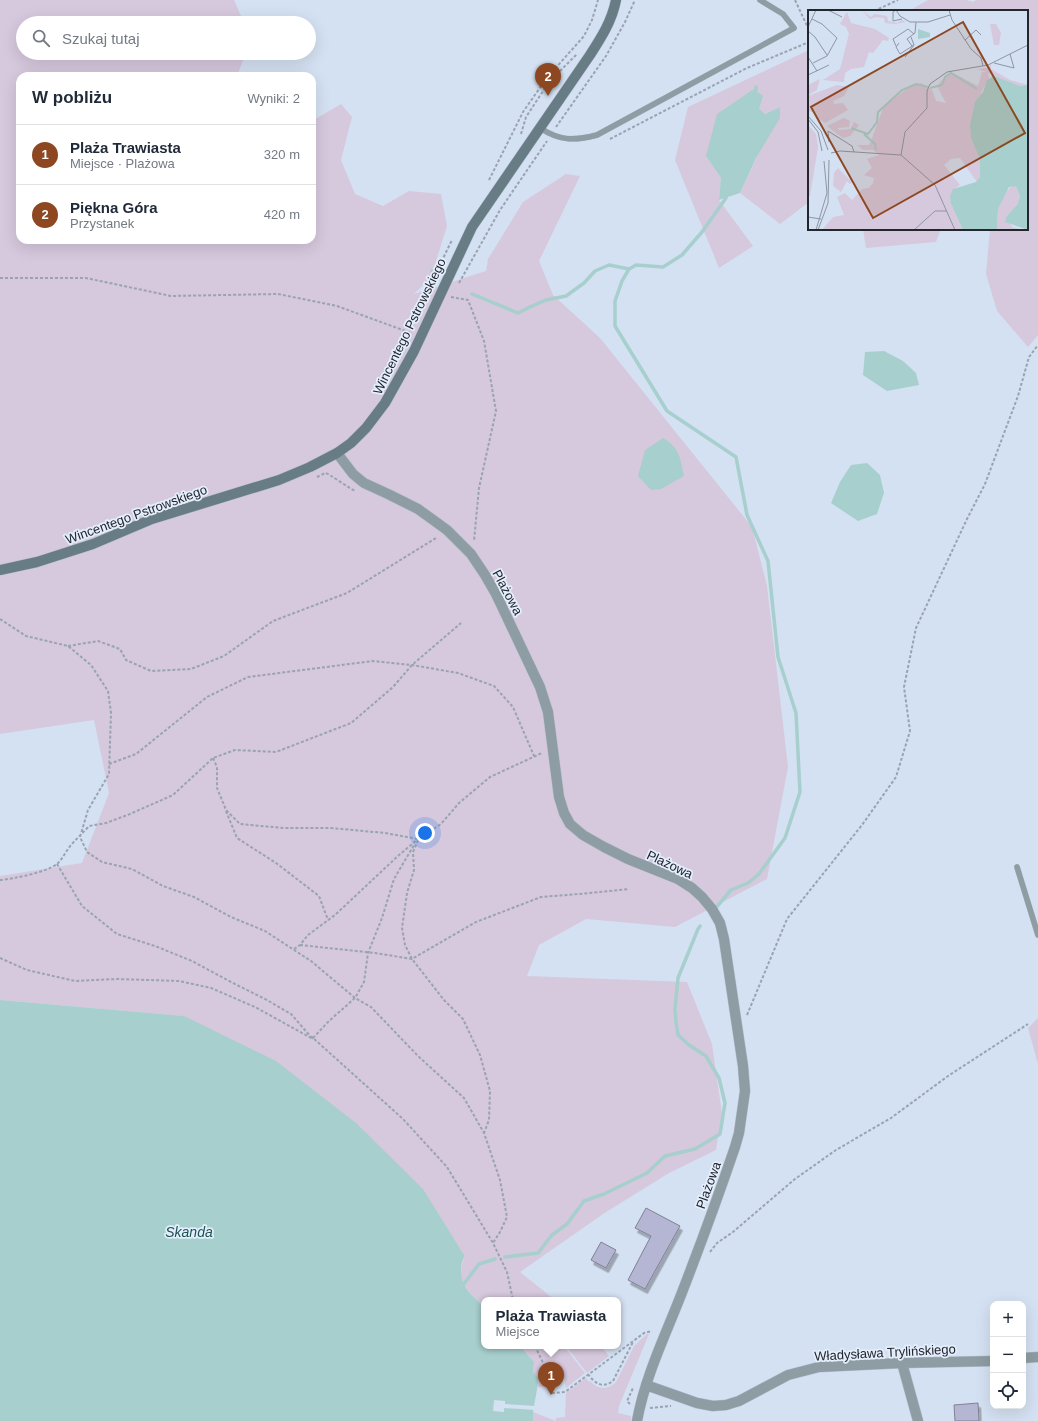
<!DOCTYPE html>
<html lang="pl">
<meta charset="utf-8">
<style>
body{margin:0;font-family:Helvetica,sans-serif;background:#f2f2f3;color:#1f2937}
.controls{position:absolute;right:12px;bottom:12px;display:grid;overflow:hidden;border-radius:8px;box-shadow:0 4px 16px #0002}
.controls button{width:36px;height:36px;display:grid;place-items:center;padding:0;border:0;border-bottom:1px solid #e0e1e3;background:#fff;color:#1f2937;font:20px sans-serif}
.you{position:absolute;left:425px;top:833px;width:14px;height:14px;margin:-10px;border:3px solid #fff;border-radius:50%;background:#1a73e8;box-shadow:0 0 0 6px #1a73e833}
.badge{display:grid;place-items:center;width:26px;height:26px;border-radius:50%;background:#8d4721;color:#fff;font-size:13px;font-weight:700}
.pin{position:absolute;translate:-50% -33px;filter:drop-shadow(0 1px 2px #0008)}
.pin::after{content:'';position:absolute;top:21px;width:14px;height:12px;background:inherit;clip-path:polygon(0 0,100% 0,50% 100%)}
.popup{position:absolute;left:481px;top:1297px;width:140px;height:52px;box-sizing:border-box;display:grid;place-content:center;border-radius:8px;background:#fff;filter:drop-shadow(0 1px 3px #0005);font-size:13px;white-space:nowrap;color:#747a83}
.popup b{font-size:15px;color:#1f2937}
.popup::after{content:'';position:absolute;left:50%;top:100%;margin-left:-8px;border:8px solid transparent;border-top-color:#fff}
.list{margin:0;padding:0;list-style:none}
h2{display:flex;justify-content:space-between;align-items:center;height:52px;margin:0;padding:0 16px;font-size:17px}
h2 small{font-size:13px;font-weight:400;color:#747a83}
.list li{display:grid;grid-template-columns:26px 1fr auto;gap:12px;align-items:center;box-sizing:border-box;height:60px;padding:0 16px;border-top:1px solid #e0e1e3}
.list b{display:block;font-size:15px;white-space:nowrap}
.list p{margin:0;font-size:13px;white-space:nowrap;color:#747a83}
.list em{font-size:13px;font-style:normal;color:#747a83}
.icon{flex:none;width:22px;height:22px;fill:none;stroke:currentColor;stroke-width:2;stroke-linecap:round;stroke-linejoin:round}
.map{position:relative;flex:none;width:1038px;height:1421px;overflow:hidden}
.search{position:absolute;background:#fff;box-shadow:0 4px 16px #0002;left:16px;top:16px;width:300px;height:44px;display:flex;align-items:center;gap:10px;box-sizing:border-box;padding:0 14px;border-radius:22px;color:#747a83;font-size:15px}
.panel{position:absolute;background:#fff;box-shadow:0 4px 16px #0002;left:16px;top:72px;width:300px;height:172px;border-radius:12px}
.map>svg:first-child{display:block}
</style>
<div class="map">
<svg width="1038" height="1421" viewBox="0 0 1038 1421">
<defs>
<filter id="shadow"><feDropShadow dx="2.5" dy="4.5" stdDeviation="0" flood-color="#0004"/></filter>
</defs>
<rect width="100%" height="100%" fill="#d4e1f2"/>
<path fill="#d6c8dd" d="M0 0H234L244 23H23V53H246L237 76H20V240H312V121L341 104 352 117 341 160 355 194 383 206 409 191 441 194 447 226 431 277 414 294 486 271 488 259 523 202 566 174 580 176 539 261 553 295 600 338 752 527 767 586 788 767 767 879 675 927 586 919 539 945 527 976 687 982 712 1044 722 1114 716 1150 669 1173 603 1214 520 1272 555 1300H484V1307C469 1292 454 1282 464 1259L184 1016 0 1000V876L82 863 109 793 94 720 0 734Z
M928 0H967L973 2 976 0H1038V335L1028 347 997 311 986 274 990 229H1027V11H909Z
M809 50V202L780 224 740 193 780 107 765 114 759 108 706 156 721 178 719 200 753 246 719 268 675 160 688 107Z
M863 229H941L936 242 866 248Z
M1038 1018V1064L1028 1028Z
M647 1334H649L619 1406 618 1413 631 1416V1421H533V1412L556 1421V1418L565 1417 566 1393 586 1378 589 1382 590 1381C598 1390 608 1390 616 1382L634 1346Z
M520 1346H564L585 1373 566 1388 564 1377 557 1376 556 1386 538 1387 539 1378 533 1372 534 1362Z
M566 1346H601L609 1356 587 1373Z"/>
<path fill="#a7cfcd" d="M754 89 763 96 759 108 765 114 780 107V118L756 158 740 193 719 200 721 178 706 156 717 114Z
M884 351 903 361 916 373 919 385 887 391 863 375 865 352Z
M663 438C680 448 680 458 684 476L661 489 651 490 638 476 645 450Z
M867 463 880 475 884 493 877 514 858 521 831 503 840 482 851 465Z
M0 1000 184 1016 276 1061 356 1123 423 1189 464 1255C464 1259 461 1263 461 1267 460 1288 471 1294 484 1307V1346H520L534 1362 533 1372 539 1378 533 1412V1421H0Z"/>
<path fill="#d4e1f2" d="M494 1400 505 1401V1404L536 1406 535 1410 504 1408V1412L493 1411Z"/>
<g fill="none" stroke-linecap="round" stroke-linejoin="round">
<path stroke="#a7cfcd" stroke-width="3.5" d="M756 90V87
M432 271 436 273
M472 294 518 313 530 307 546 300 566 296 584 283 595 271 609 265 629 269
M714 910 731 890 748 883 759 874 785 838 800 792 796 713 778 657 768 561 747 515 736 457 667 411 615 326V301L622 281 629 269 636 265 663 267 682 255 702 232 726 198
M505 1257 538 1253 552 1235 567 1224 584 1201 604 1194 647 1173 665 1156 695 1149 720 1134 725 1103 719 1078 706 1056 689 1045 678 1035 676 1022 675 1009 678 978 698 929 700 926
M463 1285 479 1264 495 1259"/>
</g>
<path fill="#b5b6d3" stroke="#818193" filter="url(#shadow)" d="M646 1208 680 1226 645 1289 628 1280 651 1236 635 1228Z
M601 1242 616 1250 606 1268 591 1260Z
M978 1403 979 1421H955L954 1405Z"/>
<g fill="none" stroke-linecap="round" stroke-linejoin="round">
<g stroke="#b4bfcf" stroke-width="6">
<path id="lane" d="M540 128C560 141 574 141 597 135L794 28 783 14 760 0
M1017 867 1038 935"/>
</g>
<g stroke="#b4bfcf" stroke-width="11">
<path id="street" d="M337 453 353 474 364 483 388 494 418 509 447 530 471 554 485 575 496 594 540 687 548 712 559 797 564 813 570 824 583 835 604 847 628 859 678 879 692 888 702 897 712 909 720 923 724 939 743 1066 745 1091 739 1133 735 1147C718 1197 700 1246 681 1295 665 1336 645 1377 637 1421
M1023 1358 1038 1357
M902 1363 918 1421
M646 1385 697 1403 713 1406 726 1405 739 1401 788 1375 819 1367 902 1363 993 1361"/>
</g>
<g stroke="#b4bfcf" stroke-width="11">
<path id="secondary" d="M0 570 37 562 93 544 152 519 279 480 310 467 337 453 351 443 366 428 385 403 414 351 472 227 590 55C601 38 612 21 616 0"/>
</g>
<path stroke="#99a3b1" stroke-width="2" stroke-dasharray="3 2" stroke-linecap="butt" d="M795 0 809 30
M874 11 898 0
M556 127 606 56 625 22 635 0
M521 134 526 117 549 82 577 54
M610 139 747 68 809 42
M489 180 523 112 546 79 584 36 592 20 598 0
M0 278H86L171 296 278 294 337 306 411 333
M459 283 500 210 547 141
M451 297 468 300 484 341 496 411 479 488 474 541
M424 303V301L430 285 452 240
M317 477C319 476 323 474 325 473 329 473 349 489 356 491
M0 619 26 636 68 646 91 665 108 691 111 713 109 774 88 810 80 837 87 852 102 862 132 869 163 886 194 897 231 917 265 931 311 961 355 998 371 1007 418 1056 464 1098 484 1133 500 1180 507 1217 500 1232 493 1243
M68 646 98 641 120 649 126 660 151 671 191 669 224 656 273 621 347 593 436 538
M213 758 217 767V788L226 810 240 824 283 828H331L385 833 418 839
M109 764 136 754 207 697 248 677 373 661 412 665 458 673 494 686 513 707 534 756
M226 811 237 838 276 863 319 896 328 920
M418 840 413 852 414 870 407 893 402 928 405 945 412 959 444 1000 463 1019 480 1055 490 1091 489 1120 484 1133
M57 864 82 906 117 934 155 946 192 961 231 982 267 1000 291 1014 311 1037
M0 880C13 879 47 872 57 864 63 859 66 850 72 844 77 838 83 833 89 826L106 823 130 814 173 795 213 758 235 750 276 752 351 723 393 687 412 665 461 623
M300 945 375 953 412 959 476 922 541 897 579 894 629 889
M294 949 300 945 308 935 335 915 399 855 418 839 441 824 459 803 490 777 542 753
M0 958 27 970 75 981 117 979 179 981 211 988 255 1007 313 1039 312 1037 403 1119 447 1167 493 1243 507 1272 513 1300
M747 1015 787 919 862 825 896 777 910 731 904 687 916 628 967 519 985 484 1018 396 1029 357 1038 345
M313 1038 329 1021 355 998 364 982 368 953 382 918 394 879 414 845
M710 1252 717 1243 733 1232 795 1179 836 1150 891 1118 948 1076 1028 1024
M535 1346 545 1367 552 1393 565 1392 644 1333 652 1331
M588 1374C594 1383 603 1389 613 1381L633 1342
M630 1404 627 1401 633 1388
M650 1408 671 1406"/>
<use href="#lane" stroke="#8e9da3" stroke-width="5.5"/>
<use href="#street" stroke="#8e9da3" stroke-width="10"/>
<use href="#secondary" stroke="#677c85" stroke-width="10"/>
</g>
<g text-anchor="middle" stroke-width="3.5" stroke-linejoin="round" paint-order="stroke">
<g font-size="13" fill="#22262d" stroke="#e4eefc">
<text transform="translate(409 326) rotate(-64)" y="5">Wincentego Pstrowskiego</text>
<text transform="translate(136 514) rotate(-20)" y="5">Wincentego Pstrowskiego</text>
<text transform="translate(508 592) rotate(62)" y="5">Plażowa</text>
<text transform="translate(670 864) rotate(25)" y="5">Plażowa</text>
<text transform="translate(708 1185) rotate(-70)" y="5">Plażowa</text>
<text transform="translate(885 1352) rotate(-3)" y="5">Władysława Trylińskiego</text>
</g>
<g font-size="14" font-style="italic" fill="#1b5351" stroke="#e4eefc">
<text x="189" y="1237">Skanda</text>
</g>
</g>
<g transform="translate(808 10)">
<rect width="220" height="220" fill="#d4e1f2"/>
<path d="M54 0 63 7 67 4 79 6 80 11 89 13 94 10 98 12 87 14 77 13 76 8 68 7 62 9ZM39 2 43 13 67 19 81 28 80 31 75 30 65 43 61 42 56 57 43 59 37 63 36 72 15 70 32 59 41 24 38 17 32 14ZM182 14H188L193 23 191 35H186ZM183 54V59L202 70 220 75 212 76 184 67 183 63 180 64 181 68 173 83 163 128 172 148V167L169 172 152 148 143 149 136 155 152 175 146 179 143 194 155 220H14L25 207 36 205 29 187 37 183 44 190 54 179 61 178 65 173 66 168 56 165 64 158 59 149 71 145 65 140H55L49 135H61L63 131 76 96 100 78 113 73 124 80 128 91 138 93 129 76 134 70 145 63 170 76 174 62H178L169 59 179 58ZM12 69 9 80 0 85V75ZM29 75 41 77 36 86 25 91 26 94 35 93 40 100 17 113 8 107 7 103 0 101V86ZM36 108 42 111 41 117 30 118 31 120 43 119 46 112 51 115 42 126 35 128 19 116ZM0 115 8 124 10 137 2 186H0ZM30 158 44 172 42 174 39 171 33 182 25 176 26 163ZM205 175 208 176 212 186 210 195 199 206 204 217 215 220H189L190 199 197 183Z" fill="#d6c8dd"/>
<path d="M110 19 122 23V27L110 29ZM186 66 212 76 220 75V220L197 212 199 206 210 194 212 186 208 176 201 177 190 199 189 220H155L143 194 142 186 145 179 168 172 172 167V149L163 128 162 115 167 92 175 82 179 70Z" fill="#a7cfcd"/>
<path fill="none" stroke="#a7cfcd" stroke-width="2" d="M122 78 134 75 137 67 143 63 169 79M43 118 60 124 69 112 70 102 94 80 108 74 120 77M56 124 67 134 68 140"/>
<path fill="none" stroke="#8d96a3" stroke-width="1" d="M20 0 34 7M88 0 92 6 102 12H120L142 5M88 0 85 2V11L94 9M141 0 144 10 163 39 173 48 175 56M4 9 14 14 29 28 19 46 5 53M0 17 8 0M0 21 7 27 19 45M157 30 168 20 173 25M91 33 88 37 92 44 106 35 103 27M88 36 85 29 100 19 106 24M104 36 99 29 107 23 108 12M0 47 9 61M97 47 106 35M186 53 206 58 202 44M0 65 21 55M0 106 13 121 20 140M0 109 10 122 14 141M21 132 20 121 44 136 46 142M23 143 32 141 93 145 127 175 147 220M93 145 97 122 119 98V81L122 74 139 62 180 55 220 35M0 207 13 209M8 220 19 183 16 151M10 220 20 193 21 150M106 220 127 201H139"/>
<path fill="#8d4721" fill-opacity="0.15" stroke="#8d4721" stroke-width="2" d="M155 12 217 123 65 208 3 97Z"/>
<rect width="220" height="220" fill="none" stroke="#22262d" stroke-width="2"/>
</g>
</svg>
<div class="controls">
<button>+</button>
<button>−</button>
<button><svg class="icon" aria-label="locate" viewBox="0 0 24 24"><circle cx="12" cy="12" r="6"/><path d="M12 2v4M12 18v4M2 12h4M18 12h4"/></svg></button>
</div>
<div class="you"></div>
<div class="pin badge" style="left:551px;top:1395px">1</div>
<div class="popup"><b>Plaża Trawiasta</b>Miejsce</div>
<div class="pin badge" style="left:548px;top:96px">2</div>
<div class="search"><svg class="icon" aria-label="search" viewBox="0 0 24 24"><circle cx="10" cy="10" r="6"/><path d="M15 15l6 6"/></svg>Szukaj tutaj</div>
<section class="panel">
<h2>W pobliżu<small>Wyniki: 2</small></h2>
<ul class="list">
<li><span class="badge">1</span><div><b>Plaża Trawiasta</b><p>Miejsce · Plażowa</p></div><em>320 m</em></li>
<li><span class="badge">2</span><div><b>Piękna Góra</b><p>Przystanek</p></div><em>420 m</em></li>
</ul>
</section>
</div>
